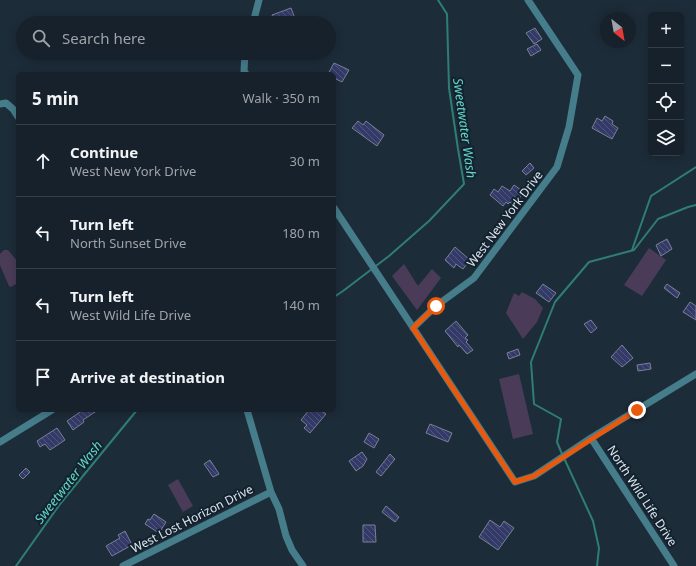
<!DOCTYPE html>
<meta charset="utf-8">
<style>
body{margin:0;font-family:"Noto Sans",sans-serif;background:#232e37;color:#f1f3f6}
.controls{position:absolute;right:12px;top:12px;display:grid;overflow:hidden;border-radius:6px;box-shadow:0 2px 10px #0003}
.controls button{width:36px;height:36px;display:grid;place-items:center;padding:0;border:0;border-bottom:1px solid #353e47;background:#16212b;color:#f1f3f6;font:20px sans-serif}
.compass{position:absolute;left:600px;top:12px;width:36px;height:36px;border-radius:50%;background:#16212b;box-shadow:0 2px 10px #0003;rotate:149deg}
.stop{position:absolute;width:12px;height:12px;margin:-9px;border:3px solid #ea580c;border-radius:50%;background:#fff}
.stop.end{background:#ea580c;border-color:#fff;box-shadow:0 1px 4px #0008}
.list{margin:0;padding:0;list-style:none}
h2{display:flex;justify-content:space-between;align-items:center;height:52px;margin:0;padding:0 16px;font-size:17px}
h2 small{font-size:13px;font-weight:400;color:#9ea3a9}
.list li{display:grid;grid-template-columns:26px 1fr auto;gap:12px;align-items:center;box-sizing:border-box;height:72px;padding:0 16px;border-top:1px solid #353e47}
.list b{display:block;font-size:15px;white-space:nowrap}
.list p{margin:0;font-size:13px;white-space:nowrap;color:#9ea3a9}
.list em{font-size:13px;font-style:normal;color:#9ea3a9}
.icon{flex:none;width:22px;height:22px;fill:none;stroke:currentColor;stroke-width:2;stroke-linecap:round;stroke-linejoin:round}
.map{position:relative;flex:none;width:696px;height:566px;overflow:hidden}
.search{position:absolute;background:#16212b;box-shadow:0 2px 10px #0003;left:16px;top:16px;width:320px;height:44px;display:flex;align-items:center;gap:10px;box-sizing:border-box;padding:0 14px;border-radius:22px;color:#9ea3a9;font-size:15px}
.panel{position:absolute;background:#16212b;box-shadow:0 2px 10px #0003;left:16px;top:72px;width:320px;height:340px;border-radius:6px}
.map>svg:first-child{display:block}
</style>
<div class="map">
<svg width="696" height="566" viewBox="0 0 696 566">
<defs>
<pattern id="building-back-hatch" width="6" height="6" patternUnits="userSpaceOnUse"><rect width="6" height="6" fill="#333a67"/><path d="M-1 5l2 2M0 0l6 6M5-1l2 2" fill="none" stroke="#50567d"/></pattern>
</defs>
<rect width="100%" height="100%" fill="#1d2c39"/>
<path fill="#4a3c58" d="M649 248 666 260 642 296 624 285Z
M4 250H8L18 262V283L11 287 9 286 0 265V254Z
M404 264 418 286 432 269 441 278 417 310 392 276Z
M522 292 535 299 543 308 537 322 523 339 506 313 514 293 519 296Z
M519 374 533 434 513 439 499 379Z
M178 479 193 506 183 512 168 485Z"/>
<g fill="none" stroke-linecap="round" stroke-linejoin="round">
<path stroke="#2e7e74" stroke-width="2" d="M632 250 651 196 696 167
M334 297 343 291 389 256 429 221 464 184 458 149 449 88 447 14 438 0
M562 454 557 442 561 419 534 404 531 362 555 302 589 262 634 250 658 219 688 207 696 205
M564 458 593 521 599 548 597 566
M16 566 60 504 137 410"/>
</g>
<path fill="url(#building-back-hatch)" stroke="#7b7f94" d="M291 8 296 21 291 23H280L279 20 275 22 272 15Z
M535 28 542 39 534 44 526 33Z
M537 44 541 50 531 56 527 49Z
M334 63 349 70 342 82 334 78V74H328Z
M605 116 613 121 612 124 618 128 612 139 592 128 597 118 602 121Z
M358 121 363 125 366 121 384 135 377 146 352 128Z
M530 163 534 168 526 175 522 171Z
M514 185 524 192 518 200 516 198 512 204 510 202 508 204 506 202 503 206 490 195 494 189 498 192 502 186 510 191Z
M667 239 672 249 661 256 656 245Z
M455 247 470 260 463 269 456 264 454 268 445 260Z
M543 284 556 293 549 302 536 293Z
M667 284 680 293 677 298 664 288Z
M690 302 696 306V320L683 312Z
M591 320 597 328 591 333 584 324Z
M456 321 468 335 465 338 468 340 466 342 473 350 467 354 459 345 458 347 445 331Z
M622 345 633 358 622 367 611 357Z
M518 349 520 355 509 359 507 353Z
M650 363 651 369 638 371 637 365Z
M83 410H98L83 420 84 422 73 430 67 421Z
M309 410H321L326 414 310 433 304 428 307 425 301 420Z
M430 424 452 433 448 442 426 433Z
M57 428 65 440 50 450 45 444 40 447 37 441Z
M369 433 379 439 374 448 364 442Z
M362 452 367 459 363 466 356 471 349 461Z
M390 454 395 459 381 476 376 472Z
M210 460 219 474 213 477 204 464Z
M26 468 30 472 23 479 19 475Z
M386 506 399 517 395 522 382 512Z
M154 514 166 522 159 533 145 524 148 519 150 520Z
M490 520 500 527 504 521 514 528 498 550 479 537Z
M363 525H375L376 542H363Z
M125 531 132 545 112 556 106 546 120 538 118 535Z"/>
<g fill="none" stroke-linecap="round" stroke-linejoin="round">
<path stroke="#457d8a" stroke-width="7" d="M253 23 259 0
M245 53 244 71 246 74
M0 104 6 103 13 109 18 117
M334 208 515 482 534 476 591 438 696 374
M413 328 436 306 474 278 557 167 569 127 578 75 528 0
M247 410 271 492 279 509 286 536 292 550 303 566
M591 438 674 566
M0 442 52 410
M123 566 271 492"/>
</g>
<g fill="none" stroke-linecap="round" stroke-linejoin="round">
<path stroke="#ea580c" stroke-width="5" d="M436 306 413 328 515 482 534 476 637 410"/>
</g>
<g text-anchor="middle" stroke-width="4" stroke-linejoin="round" paint-order="stroke">
<g font-size="12" fill="#dde7ef" stroke="#13222e">
<text transform="translate(505 219) rotate(-53)" y="4">West New York Drive</text>
<text transform="translate(642 496) rotate(57)" y="4">North Wild Life Drive</text>
<text transform="translate(192 519) rotate(-27)" y="4">West Lost Horizon Drive</text>
</g>
<g font-size="13" font-style="italic" fill="#62d7c8" stroke="#13222e">
<text transform="translate(465 128) rotate(82)" y="5">Sweetwater Wash</text>
<text transform="translate(68 482) rotate(-52)" y="5">Sweetwater Wash</text>
</g>
</g>
</svg>
<div class="controls">
<button>+</button>
<button>−</button>
<button><svg class="icon" aria-label="locate" viewBox="0 0 24 24"><circle cx="12" cy="12" r="6"/><path d="M12 2v4M12 18v4M2 12h4M18 12h4"/></svg></button>
<button><svg class="icon" aria-label="layers" viewBox="0 0 24 24"><path d="M12 4l9 5-9 5-9-5zM3 14l9 5 9-5"/></svg></button>
</div>
<svg class="compass" viewBox="-18 -18 36 36"><path d="M0-13l5 13h-10z" fill="#e53935"/><path d="M0 13l5-13h-10z" fill="#9ea3a9"/></svg>
<div class="stop" style="left:436px;top:306px"></div>
<div class="stop end" style="left:637px;top:410px"></div>
<div class="search"><svg class="icon" aria-label="search" viewBox="0 0 24 24"><circle cx="10" cy="10" r="6"/><path d="M15 15l6 6"/></svg>Search here</div>
<section class="panel">
<h2>5 min<small>Walk · 350 m</small></h2>
<ul class="list">
<li><svg class="icon" aria-label="ahead" viewBox="0 0 24 24"><path d="M12 20V5M6 11l6-6 6 6"/></svg><div><b>Continue</b><p>West New York Drive</p></div><em>30 m</em></li>
<li><svg class="icon" aria-label="left" viewBox="0 0 24 24"><path d="M17 20v-9H6M10 6l-5 5 5 5"/></svg><div><b>Turn left</b><p>North Sunset Drive</p></div><em>180 m</em></li>
<li><svg class="icon" aria-label="left" viewBox="0 0 24 24"><path d="M17 20v-9H6M10 6l-5 5 5 5"/></svg><div><b>Turn left</b><p>West Wild Life Drive</p></div><em>140 m</em></li>
<li><svg class="icon" aria-label="arrive" viewBox="0 0 24 24"><path d="M6 21V4h12l-3 4 3 4H6"/></svg><div><b>Arrive at destination</b></div></li>
</ul>
</section>
</div>
